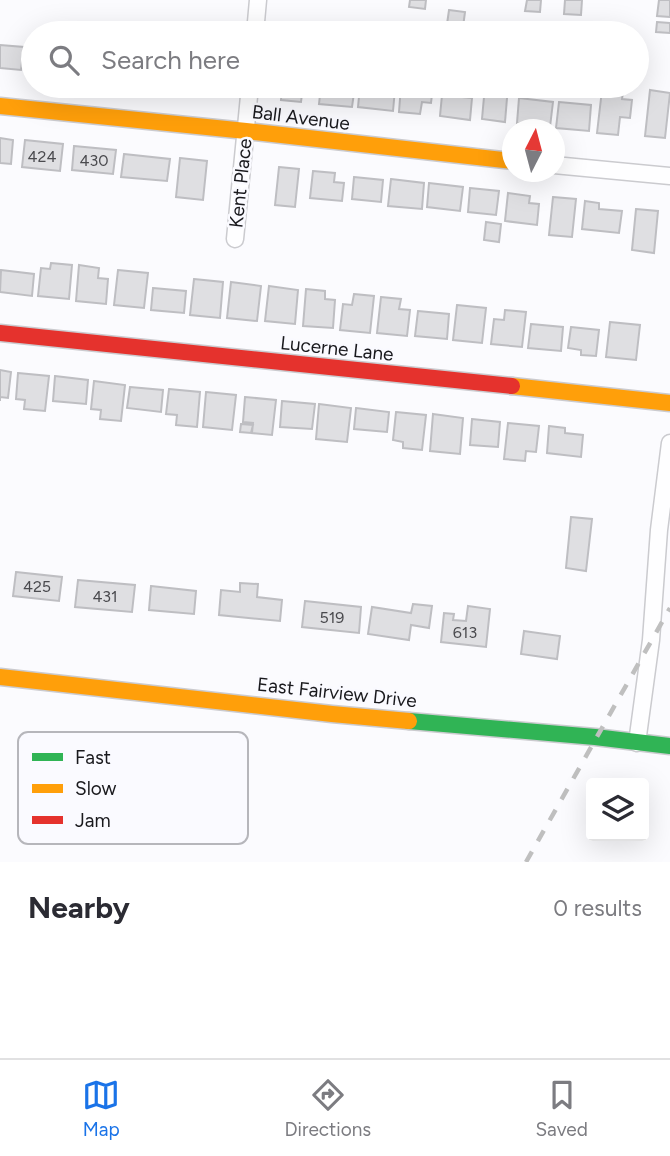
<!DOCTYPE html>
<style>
body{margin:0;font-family:Figtree,sans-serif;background:#f7f7f7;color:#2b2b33}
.controls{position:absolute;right:21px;bottom:21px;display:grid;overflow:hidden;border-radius:7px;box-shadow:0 7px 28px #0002}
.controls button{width:63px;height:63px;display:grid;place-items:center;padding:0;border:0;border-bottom:2px solid #e1e1e2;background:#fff;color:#2b2b33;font:35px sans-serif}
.compass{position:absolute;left:502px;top:119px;width:63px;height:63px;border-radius:50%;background:#fff;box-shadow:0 7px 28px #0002;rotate:6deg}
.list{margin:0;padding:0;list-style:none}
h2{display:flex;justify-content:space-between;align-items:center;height:91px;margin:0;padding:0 28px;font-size:30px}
h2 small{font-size:23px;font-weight:400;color:#7c7c81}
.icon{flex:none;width:38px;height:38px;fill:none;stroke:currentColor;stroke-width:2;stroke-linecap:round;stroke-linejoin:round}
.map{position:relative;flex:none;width:670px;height:862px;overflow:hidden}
.search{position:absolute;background:#fff;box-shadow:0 7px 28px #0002;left:21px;right:21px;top:21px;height:77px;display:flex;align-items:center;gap:18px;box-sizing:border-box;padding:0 24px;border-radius:38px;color:#7c7c81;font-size:26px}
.sheet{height:196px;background:#fff}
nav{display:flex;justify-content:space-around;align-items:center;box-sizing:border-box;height:98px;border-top:2px solid #e1e1e2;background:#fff;font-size:19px;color:#7c7c81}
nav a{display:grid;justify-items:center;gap:4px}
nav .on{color:#1a73e8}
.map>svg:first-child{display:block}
</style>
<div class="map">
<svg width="670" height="862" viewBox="0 0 670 862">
<rect width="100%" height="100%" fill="#fbfbfe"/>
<path fill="#dfdfe2" stroke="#bebec2" stroke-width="2" d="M410 0H426L425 9 409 7Z
M527 0H541L540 12 525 11Z
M565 0H582L581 15 564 14Z
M659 0H670V17L657 16Z
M449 10 465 12 463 27 447 24Z
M657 22 670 23V33L656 32Z
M0 45 24 47 21 70 0 68Z
M282 86H303L301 102 281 100Z
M321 86H355L352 107 319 104Z
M360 86H387L386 88 395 89 393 111 358 107Z
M401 86H433L431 103 422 102 420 114 399 112Z
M485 86H508L505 122 482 119Z
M602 90 623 92 622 99 632 100 630 118 620 117 618 135 597 133Z
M650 90 670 93 665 138 645 136Z
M442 95 472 98 470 120 440 116Z
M519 98 553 102 550 127 517 123Z
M559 102 591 105 589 131 556 128Z
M0 138 13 140 11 164 0 163Z
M25 140 63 144 60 171 22 167Z
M74 146 116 150 113 174 72 170Z
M124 154 170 159 167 181 121 177Z
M180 158 207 161 203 200 176 197Z
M279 167 299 169 295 207 275 205Z
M313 171 335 173 334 182 344 183 342 201 310 198Z
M354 177 383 180 381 202 352 199Z
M391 179 424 183 422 209 388 206Z
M429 183 463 187 460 211 427 207Z
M470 188 499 191 496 215 468 212Z
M508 193 530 196 529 203 539 204 537 225 505 221Z
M553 197 576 199 572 237 549 235Z
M585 201 599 203V209L622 211 619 233 582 229Z
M636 209 658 211 654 253 632 250Z
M486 222 501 224 499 242 484 240Z
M51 263 72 265 69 299 38 296 41 268 50 269Z
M79 265 99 268 98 278 108 279 106 304 76 301Z
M1 270 34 274 32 296 0 292Z
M118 270 148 273 144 308 114 305Z
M194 279 223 282 220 318 190 315Z
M231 282 261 286 257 321 227 318Z
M269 286 298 290 295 324 265 321Z
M153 288 186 291 184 313 151 310Z
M306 289 325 291V299L335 300 333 328 303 326Z
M354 294 374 296 370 333 340 330 343 304 352 305Z
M381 297 401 299 399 309 410 310 407 336 377 333Z
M457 305 486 308 482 343 453 340Z
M505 310 526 312 522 347 491 344 494 319 504 320Z
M418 311 449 314 447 339 415 336Z
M610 322 640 325 636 360 606 357Z
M531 324 563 327 561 351 528 348Z
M571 327 599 330 596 356 581 355V350L568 348Z
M0 370 11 372 8 398 0 397V401Z
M18 373 49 376 45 411 24 409 25 400 16 399Z
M55 376 88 380 86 404 53 401Z
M94 381 125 385 121 421 100 419 101 410 91 409Z
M130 387 163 390 161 412 127 408Z
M169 389 200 392 197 427 176 425 177 415 166 414Z
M206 392 236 395 232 430 203 427Z
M245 397 276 400 272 435 252 433 253 423 243 422Z
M282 401 315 404 312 429 280 427Z
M319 404 351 408 347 442 316 439Z
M356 408 389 412 387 432 354 429Z
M396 412 426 415 422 450 403 448V442L393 440Z
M433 414 463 418 460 454 430 451Z
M472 419 500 422 498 447 470 445Z
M508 423 539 426 536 452 526 451 525 461 504 459Z
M241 424 253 425 251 433 240 432Z
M549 426 565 428V433L583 435 581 457 547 453Z
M571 517 592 519 586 571 566 568Z
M16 572 62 577 59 601 13 596Z
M78 580 135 585 132 612 75 607Z
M240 583 258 584 257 597 282 600 280 621 219 615 221 590 240 592Z
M151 586 196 591 194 614 149 610Z
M305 601 361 607 359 633 302 627Z
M413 604 432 606 429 628 411 625 409 640 368 634 372 607 411 613Z
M468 606 490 609 486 647 441 642 444 613 454 614 453 620 466 621Z
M524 631 560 636 557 659 521 654Z"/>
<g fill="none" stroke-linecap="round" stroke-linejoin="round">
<g stroke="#cbcbcf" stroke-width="19">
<path id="street" d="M255 33 258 0
M554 165 670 176
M235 239 250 86
M637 743 651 640 659 530 670 443"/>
</g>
<g stroke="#cbcbcf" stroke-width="19">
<path id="fast" d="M409 721 595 737 670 746"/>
</g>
<g stroke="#cbcbcf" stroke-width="19">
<path id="slow" d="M0 106 246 131 512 161
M512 386 670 403
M0 677 332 714 409 721"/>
</g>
<g stroke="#cbcbcf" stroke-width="19">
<path id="jam" d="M0 333 512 386"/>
</g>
<use href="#street" stroke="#fefeff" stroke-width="16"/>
<use href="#fast" stroke="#30b455" stroke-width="16"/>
<use href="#slow" stroke="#ff9f0a" stroke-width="16"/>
<use href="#jam" stroke="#e5322d" stroke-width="16"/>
<path stroke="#bfbfbf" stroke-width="4.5" stroke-dasharray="12 12" stroke-linecap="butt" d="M526 862 670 608"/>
</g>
<g text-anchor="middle" stroke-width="5" stroke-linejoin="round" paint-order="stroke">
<g font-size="16" fill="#4a4a4e">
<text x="42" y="162">424</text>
<text x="94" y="166">430</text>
<text x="37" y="592">425</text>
<text x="105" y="602">431</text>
<text x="332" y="623">519</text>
<text x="465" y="638">613</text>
</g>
<g font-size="19" fill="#19191d" stroke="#fafaff">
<text transform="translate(301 117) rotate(7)" y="7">Ball Avenue</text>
<text transform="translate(240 183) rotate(-84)" y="7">Kent Place</text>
<text transform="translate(337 348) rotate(6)" y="7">Lucerne Lane</text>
<text transform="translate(337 692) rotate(6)" y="7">East Fairview Drive</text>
</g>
</g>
<rect x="18" y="732" width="230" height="112" rx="10" fill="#fafaff" stroke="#b6b6bb" stroke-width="2"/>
<rect x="32" y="753" width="31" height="8" fill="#30b455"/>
<rect x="32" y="784" width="31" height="9" fill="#ff9f0a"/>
<rect x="32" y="816" width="31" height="8" fill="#e5322d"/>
<g font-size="19" fill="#19191d">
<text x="75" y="764">Fast</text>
<text x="75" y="795">Slow</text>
<text x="75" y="827">Jam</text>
</g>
</svg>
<div class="controls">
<button><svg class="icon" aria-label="layers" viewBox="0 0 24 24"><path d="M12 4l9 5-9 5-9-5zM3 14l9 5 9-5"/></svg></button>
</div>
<svg class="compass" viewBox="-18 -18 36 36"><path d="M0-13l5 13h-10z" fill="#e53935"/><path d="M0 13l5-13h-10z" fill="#7c7c81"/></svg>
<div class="search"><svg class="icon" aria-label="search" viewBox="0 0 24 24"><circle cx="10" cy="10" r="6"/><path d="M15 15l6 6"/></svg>Search here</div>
</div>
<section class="sheet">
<h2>Nearby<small>0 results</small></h2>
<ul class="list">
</ul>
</section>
<nav>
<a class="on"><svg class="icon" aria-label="map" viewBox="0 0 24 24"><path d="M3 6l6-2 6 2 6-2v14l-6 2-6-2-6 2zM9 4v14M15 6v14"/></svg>Map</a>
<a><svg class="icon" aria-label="directions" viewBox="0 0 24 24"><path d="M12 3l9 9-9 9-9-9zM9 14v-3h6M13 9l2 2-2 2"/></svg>Directions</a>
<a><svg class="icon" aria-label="saved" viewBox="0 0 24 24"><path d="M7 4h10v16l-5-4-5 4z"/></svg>Saved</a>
</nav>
